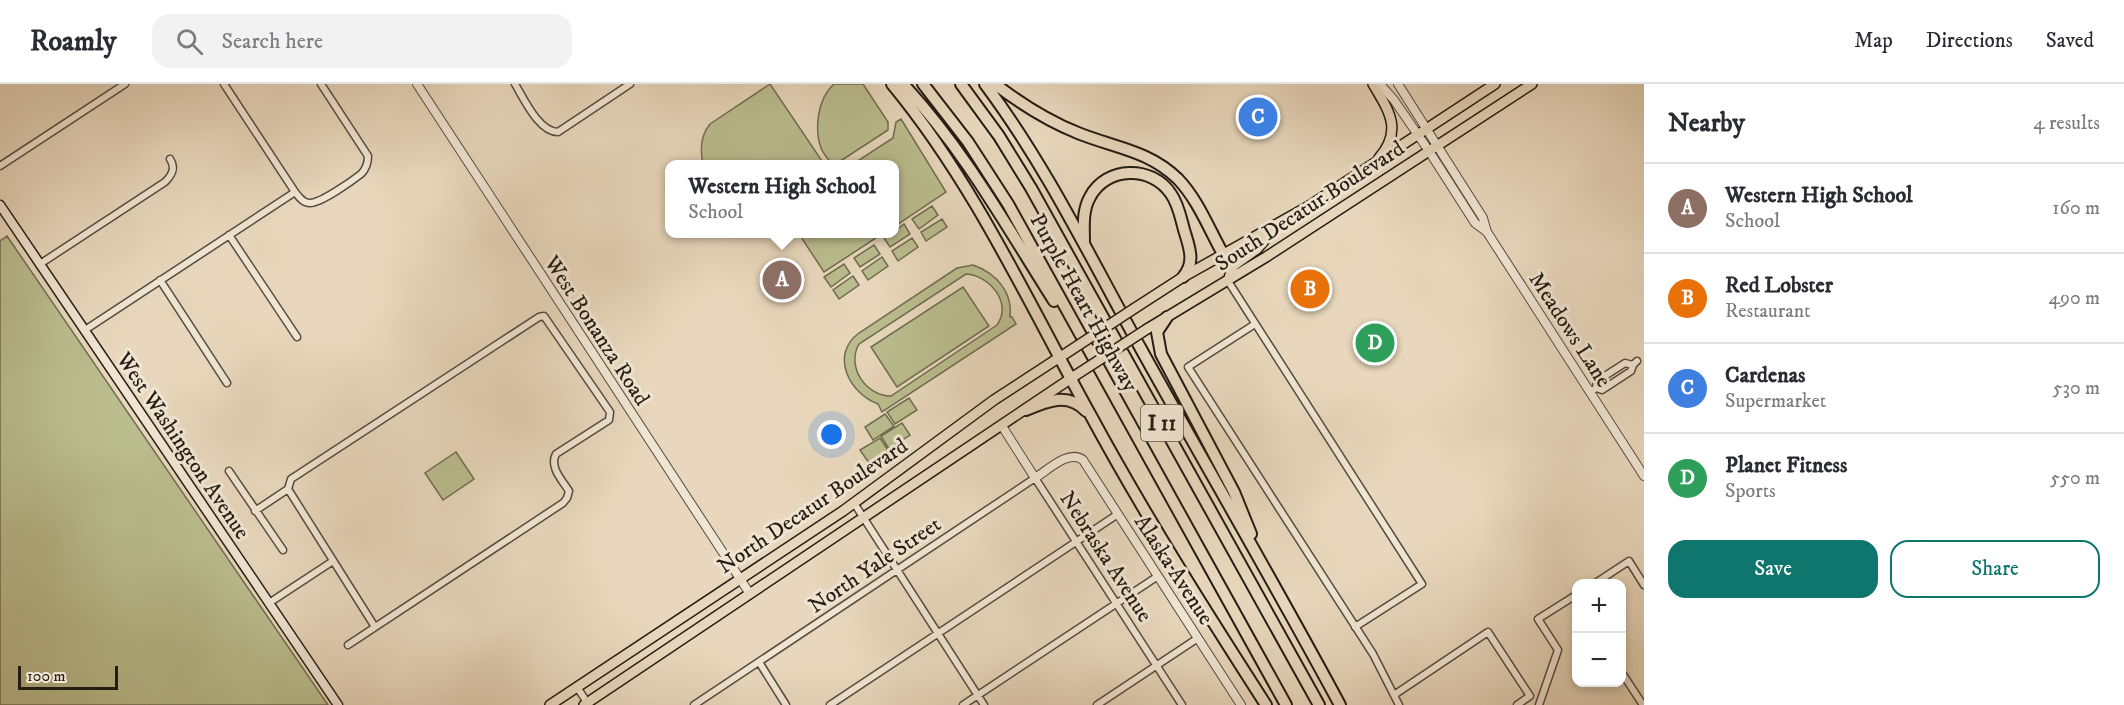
<!DOCTYPE html>
<meta charset="utf-8">
<style>
body{margin:0;font-family:"IM FELL DW Pica",serif;background:#f2f2f3;color:#2b2b33}
.controls{position:absolute;right:18px;bottom:18px;display:grid;overflow:hidden;border-radius:12px;box-shadow:0 3px 9px #0003}
.controls button{width:54px;height:54px;display:grid;place-items:center;padding:0;border:0;border-bottom:2px solid #e1e1e2;background:#fff;color:#2b2b33;font:30px sans-serif}
.scale{position:absolute;left:18px;bottom:15px;width:100px;box-sizing:border-box;padding-left:6px;border:3px solid #251c13;border-top:0;font-size:16px;line-height:21px;white-space:nowrap;color:#251c13;-webkit-text-stroke:4px #f0e5d3;paint-order:stroke}
.you{position:absolute;left:832px;top:351px;width:21px;height:21px;margin:-15px;border:4px solid #fff;border-radius:50%;background:#1a73e8;box-shadow:0 0 0 9px #1a73e833}
.badge{display:grid;place-items:center;width:39px;height:39px;border-radius:50%;background:#0f766e;color:#fff;font-size:20px;font-weight:700}
.pin{position:absolute;translate:-50% -50%;border:3px solid #fff;box-shadow:0 2px 6px #0006}
.popup{position:absolute;left:665px;top:76px;width:234px;height:78px;box-sizing:border-box;display:grid;place-content:center;border-radius:12px;background:#fff;filter:drop-shadow(0 2px 4px #0005);font-size:20px;white-space:nowrap;color:#7c7c81}
.popup b{font-size:22px;color:#2b2b33}
.popup::after{content:'';position:absolute;left:50%;top:100%;margin-left:-12px;border:12px solid transparent;border-top-color:#fff}
.list{margin:0;padding:0;list-style:none}
h2{display:flex;justify-content:space-between;align-items:center;height:78px;margin:0;padding:0 24px;font-size:26px}
h2 small{font-size:20px;font-weight:400;color:#7c7c81}
.list li{display:grid;grid-template-columns:39px 1fr auto;gap:18px;align-items:center;box-sizing:border-box;height:90px;padding:0 24px;border-top:2px solid #e1e1e2}
.list b{display:block;font-size:22px;white-space:nowrap}
.list p{margin:0;font-size:20px;white-space:nowrap;color:#7c7c81}
.list em{font-size:20px;font-style:normal;color:#7c7c81}
.actions{display:flex;gap:12px;padding:18px 24px}
.actions a{flex:1;padding:14px 0;border:2px solid #0f766e;border-radius:18px;text-align:center;font-size:21px;color:#0f766e}
.actions .main{background:#0f766e;color:#fff}
.icon{flex:none;width:33px;height:33px;fill:none;stroke:currentColor;stroke-width:2;stroke-linecap:round;stroke-linejoin:round}
.map{position:relative;flex:none;width:1644px;height:621px;overflow:hidden}
header{display:flex;align-items:center;gap:36px;box-sizing:border-box;height:84px;padding:0 30px;background:#fff;border-bottom:2px solid #e1e1e2}
header strong{font-size:28px}
nav{display:flex;gap:33px;margin-inline-start:auto;font-size:21px}
.search{width:420px;height:54px;background:#f2f2f3;display:flex;align-items:center;gap:15px;box-sizing:border-box;padding:0 21px;border-radius:18px;color:#7c7c81;font-size:22px}
main{display:flex}
aside{flex:1;background:#fff}
.map>svg:first-child{display:block}
</style>
<header>
<strong>Roamly</strong>
<div class="search"><svg class="icon" aria-label="search" viewBox="0 0 24 24"><circle cx="10" cy="10" r="6"/><path d="M15 15l6 6"/></svg>Search here</div>
<nav><a>Map</a><a>Directions</a><a>Saved</a></nav>
</header>
<main>
<div class="map">
<svg width="1644" height="621" viewBox="0 0 1644 621">
<rect width="100%" height="100%" fill="#e8d7bc"/>
<filter id="stains"><feTurbulence type="fractalNoise" baseFrequency=".00333" numOctaves="4"/><feColorMatrix values="0 0 0 0 .2 0 0 0 0 .09 0 0 0 0 .02 0 0 0 .5 -.17"/></filter>
<radialGradient id="worn" r=".72"><stop offset=".6" stop-color="#630" stop-opacity="0"/><stop offset="1" stop-color="#630" stop-opacity=".3"/></radialGradient>
<path fill="#babd8e" stroke="#706c50" stroke-width="1.5" fill-rule="evenodd" d="M770 0 824 80H703C700 66 700 52 710 40Z
M834 0H863L888 38V46L836 80H832C829 76 823 70 821 64 814 44 818 14 834 0Z
M901 35 946 108 895 142 894 80H853L893 54 896 38Z
M932 122 938 131 919 145 912 135Z
M942 135 947 143 926 157 921 148Z
M904 140 910 150 890 163 884 154 891 150H894L895 147Z
M799 150H882L824 188Z
M7 152 328 621H0V157Z
M912 154 918 163 898 177 892 167Z
M874 161 880 170 860 183 854 174Z
M882 173 888 182 868 196 862 187Z
M844 180 850 189 831 203 824 193Z
M973 181C996 189 1013 208 1010 233H1012L1016 240 882 328 878 320C850 310 829 271 859 249L957 184ZM966 190C989 191 1013 219 997 241L891 312C866 312 846 283 859 260Z
M853 192 859 201 839 215 833 206Z
M963 203 989 242 897 303 871 263Z
M909 314 917 326 895 340 887 328Z
M885 330 894 342 873 356 865 343Z
M902 339 910 351 889 365 881 352Z
M880 354 888 366 869 379 860 366Z
M456 368 474 395 443 416 425 389Z"/>
<g fill="none" stroke-linecap="round" stroke-linejoin="round">
<g stroke="#564b3d" stroke-width="9">
<path id="minor" d="M224 0 295 108C299 113 303 119 310 119 321 119 352 97 361 90 366 85 368 79 368 72L321 0
M515 0C524 15 539 48 558 48L630 0
M0 82 125 0
M229 151 297 253
M40 180 165 98C172 91 176 84 170 75
M160 196 227 299
M1228 197 1422 500 1355 543
M1255 240 1188 283 1373 570 1399 621
M85 246 295 108
M1596 304 1597 297 1625 279 1633 281
M1590 308 1596 304 1602 306 1631 287 1633 281 1637 277
M229 387 283 466
M854 419 984 621
M255 427 288 405
M1594 500 1629 477 1644 501
M269 519 333 477
M348 561 563 419 567 414 569 407C562 396 549 383 556 370L609 336 610 328 544 232 539 233 291 395 288 405 375 543
M759 578 786 621
M1622 589 1643 621
M577 603 588 620
M1394 611 1488 548 1530 612 1517 621
M694 621 1035 394 1182 621
M830 621 1118 430
M963 621 1158 492
M1097 621 1198 554
M1539 621 1558 566 1538 535 1576 511"/>
</g>
<g stroke="#564b3d" stroke-width="10">
<path id="tertiary" d="M417 0 750 510
M1380 0 1394 16 1429 67 1475 139 1487 148
M1398 0 1483 134 1487 148 1644 392
M1002 342 1035 394C1048 386 1069 365 1083 376L1241 621"/>
</g>
<g stroke="#251c13" stroke-width="11">
<path id="secondary" d="M0 121 338 621"/>
</g>
<g stroke="#251c13" stroke-width="12">
<path id="primary" d="M1373 0C1389 27 1403 46 1379 74
M1228 197 1233 182 1257 165 1275 144
M1135 224 1183 193 1309 122 1495 0
M1147 245 1266 173 1532 0
M550 621 843 427 994 316 1063 271
M584 621 1076 291"/>
</g>
<g stroke="#251c13" stroke-width="14">
<path id="motorway" d="M892 0C974 99 1028 218 1090 330 1144 430 1205 526 1266 621
M903 0C963 64 1007 143 1054 217
M923 0 968 58 1008 120 1286 621
M961 0 999 52 1031 104 1319 621
M985 0C1047 83 1091 175 1141 265 1207 384 1276 502 1340 621
M995 0C1021 20 1048 37 1078 49 1115 64 1148 66 1178 95 1198 116 1209 145 1223 170
M1084 159C1084 143 1082 127 1090 113 1106 82 1152 81 1171 110 1179 121 1181 136 1185 149 1190 165 1195 179 1183 193
M1167 233 1157 248 1161 270 1234 408 1251 450
M1026 326C1047 317 1068 308 1086 327"/>
</g>
<use href="#minor" stroke="#f0e5d3" stroke-width="6"/>
<use href="#tertiary" stroke="#f0e5d3" stroke-width="8"/>
<use href="#secondary" stroke="#f0e5d3" stroke-width="8"/>
<use href="#primary" stroke="#e8d7bc" stroke-width="9"/>
<use href="#motorway" stroke="#e8d7bc" stroke-width="10"/>
<g stroke="#251c13" stroke-width="12" stroke-linecap="butt">
<path id="primary-bridge" d="M1065 270 1135 224
M1076 291 1147 245"/>
</g>
<use href="#primary-bridge" stroke="#e8d7bc" stroke-width="9"/>
</g>
<g text-anchor="middle" stroke-width="6" stroke-linejoin="round" paint-order="stroke">
<rect fill="#f0e5d3" stroke="#62584d" stroke-width="1.5" x="1141" y="321" width="42" height="36" rx="4.5"/>
<g font-size="21" font-weight="bold" fill="#251c13">
<text x="1162" y="346">I 11</text>
</g>
<g font-size="22" fill="#251c13" stroke="#f0e5d3">
<text transform="translate(1309 121) rotate(-33)" y="8">South Decatur Boulevard</text>
<text transform="translate(1085 218) rotate(61)" y="8">Purple Heart Highway</text>
<text transform="translate(1571 245) rotate(57)" y="8">Meadows Lane</text>
<text transform="translate(598 246) rotate(57)" y="8">West Bonanza Road</text>
<text transform="translate(184 361) rotate(56)" y="8">West Washington Avenue</text>
<text transform="translate(812 421) rotate(-34)" y="8">North Decatur Boulevard</text>
<text transform="translate(1107 472) rotate(57)" y="8">Nebraska Avenue</text>
<text transform="translate(874 480) rotate(-34)" y="8">North Yale Street</text>
<text transform="translate(1175 485) rotate(57)" y="8">Alaska Avenue</text>
</g>
</g>
<rect width="100%" height="100%" filter="url(#stains)"/>
<rect width="100%" height="100%" fill="url(#worn)"/>
</svg>
<div class="controls">
<button>+</button>
<button>−</button>
</div>
<div class="scale">100 m</div>
<div class="you"></div>
<div class="pin badge" style="left:782px;top:196px;background:#8d6e63">A</div>
<div class="popup"><b>Western High School</b>School</div>
<div class="pin badge" style="left:1310px;top:205px;background:#e8710a">B</div>
<div class="pin badge" style="left:1258px;top:33px;background:#3f7fe0">C</div>
<div class="pin badge" style="left:1375px;top:259px;background:#2e9e5b">D</div>
</div>
<aside>
<h2>Nearby<small>4 results</small></h2>
<ul class="list">
<li><span class="badge" style="background:#8d6e63">A</span><div><b>Western High School</b><p>School</p></div><em>160 m</em></li>
<li><span class="badge" style="background:#e8710a">B</span><div><b>Red Lobster</b><p>Restaurant</p></div><em>490 m</em></li>
<li><span class="badge" style="background:#3f7fe0">C</span><div><b>Cardenas</b><p>Supermarket</p></div><em>530 m</em></li>
<li><span class="badge" style="background:#2e9e5b">D</span><div><b>Planet Fitness</b><p>Sports</p></div><em>550 m</em></li>
</ul>
<div class="actions"><a class="main">Save</a><a>Share</a></div>
</aside>
</main>
